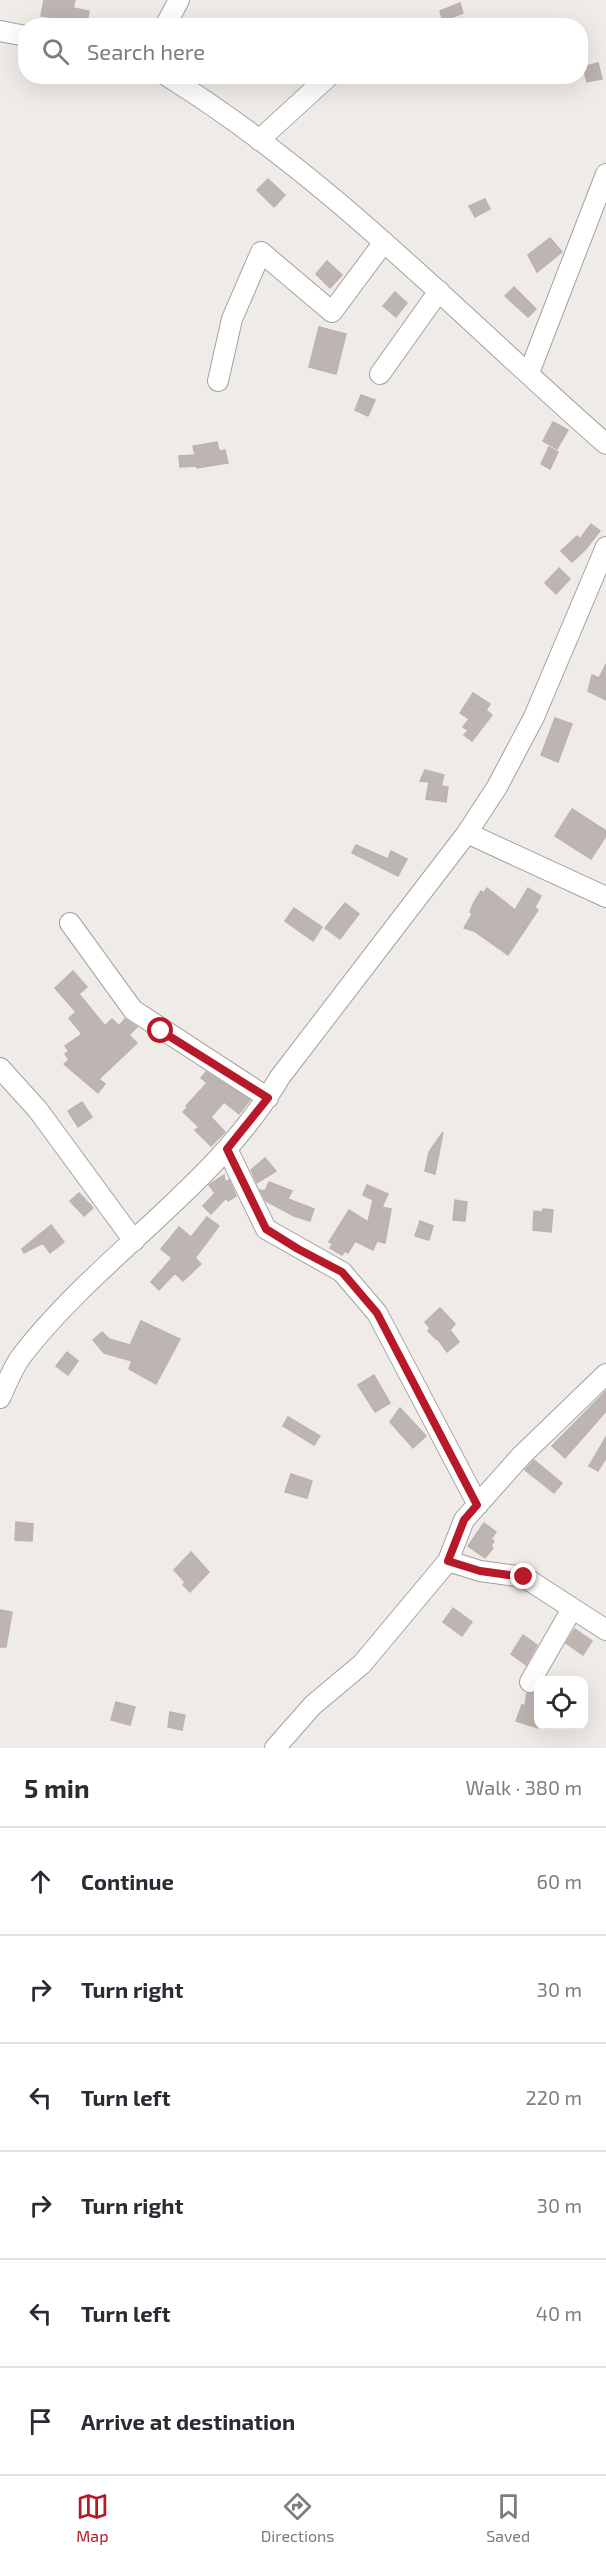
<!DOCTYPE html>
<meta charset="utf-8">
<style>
body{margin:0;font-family:"Exo 2",sans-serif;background:#f2f2f3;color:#2b2b33}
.controls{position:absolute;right:18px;bottom:18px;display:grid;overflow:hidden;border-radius:12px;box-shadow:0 6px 24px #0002}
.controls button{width:54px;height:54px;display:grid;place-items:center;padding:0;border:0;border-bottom:2px solid #e1e1e2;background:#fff;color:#2b2b33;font:30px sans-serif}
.stop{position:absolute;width:18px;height:18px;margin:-14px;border:4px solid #b81929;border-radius:50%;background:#fff}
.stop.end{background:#b81929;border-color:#fff;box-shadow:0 2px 6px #0008}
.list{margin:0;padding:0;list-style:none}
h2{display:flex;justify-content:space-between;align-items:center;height:78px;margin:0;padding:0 24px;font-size:26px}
h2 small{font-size:20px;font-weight:400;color:#7c7c81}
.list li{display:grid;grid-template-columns:39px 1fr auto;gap:18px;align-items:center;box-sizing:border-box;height:108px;padding:0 24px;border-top:2px solid #e1e1e2}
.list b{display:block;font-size:22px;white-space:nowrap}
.list em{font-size:20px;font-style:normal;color:#7c7c81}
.icon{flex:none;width:33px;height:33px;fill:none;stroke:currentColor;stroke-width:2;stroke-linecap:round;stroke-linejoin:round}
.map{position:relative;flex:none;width:606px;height:1748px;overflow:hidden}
.search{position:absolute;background:#fff;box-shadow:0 6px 24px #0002;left:18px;right:18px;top:18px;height:66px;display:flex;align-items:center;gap:15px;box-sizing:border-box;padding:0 21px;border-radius:24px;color:#7c7c81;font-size:22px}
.sheet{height:726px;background:#fff}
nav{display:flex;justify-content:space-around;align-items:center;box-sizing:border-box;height:84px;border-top:2px solid #e1e1e2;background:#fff;font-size:16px;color:#7c7c81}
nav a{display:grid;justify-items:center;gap:3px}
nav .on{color:#b81929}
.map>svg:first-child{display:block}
</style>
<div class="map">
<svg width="606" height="1748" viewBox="0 0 606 1748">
<rect width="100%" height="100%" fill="#efece8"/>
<path fill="#bcb5b1" stroke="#bfb2ac" stroke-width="1.5" d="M44 0H75L73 8 89 11 87 23 41 16Z
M460 3 463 13 443 21 440 11Z
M598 63 602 79 587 82 583 67Z
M268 179 285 195 274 207 257 190Z
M485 199 490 209 475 217 469 206Z
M550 238 562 252 537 272 528 255Z
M327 261 342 275 330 288 316 274Z
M514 287 536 309 528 317 505 296Z
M395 292 407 303 396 317 383 306Z
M319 327 346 334 336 374 309 367Z
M361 395 375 400 368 416 355 410Z
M553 422 568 430 557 449 543 441Z
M217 442 219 451 225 450 228 463 197 468 196 466 180 467 179 456 195 455 193 446Z
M549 447 558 452 550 469 541 464Z
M591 524 600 531 585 550 572 562 561 551 577 536 580 539Z
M559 568 570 579 556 594 545 583Z
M606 664V700L588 691 592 675 599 678Z
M473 693 490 704 486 710 492 715 472 741 464 735 468 730 463 727 469 719 460 713Z
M555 718 572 724 558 762 541 755Z
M425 770 444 775 441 786 448 787 446 802 426 799 429 782 420 781Z
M572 809 606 831V836L591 859 555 836Z
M356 845 388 859 391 851 407 859 398 876 352 853Z
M487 888 515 910 528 888 541 896 535 907 538 910 508 955 474 931 464 928 472 914 470 912 473 904 481 891 484 893Z
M345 903 359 914 340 939 325 928Z
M294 908 322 927 313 941 285 921Z
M73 971 87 987 79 994 105 1026 112 1019 119 1026 125 1019 137 1027 129 1035 137 1043 99 1079 105 1084 98 1093 64 1064 69 1060 65 1054 69 1051 65 1046 82 1034 69 1018 76 1012 55 988Z
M206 1072 250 1100 239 1114 224 1102 211 1117 225 1132 211 1146 195 1130 199 1127 183 1112 188 1107 186 1106 207 1083 201 1078Z
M82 1102 92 1117 78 1127 68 1111Z
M443 1132 435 1174 425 1171 429 1152Z
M265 1158 276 1171 257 1183 251 1170Z
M224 1175 225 1182 229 1180 236 1196 228 1201 226 1198 211 1214 203 1206 215 1193 209 1185Z
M269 1182 292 1191 288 1199 314 1209 310 1221 294 1216 266 1201 260 1190 265 1191Z
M367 1185 388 1194 382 1207 391 1209 385 1243 377 1241 373 1250 355 1241 348 1253 345 1251 342 1255 330 1248 333 1244 329 1242 349 1210 368 1222 373 1200 363 1195Z
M79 1193 93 1208 84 1216 70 1201Z
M455 1200 467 1202 465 1221 453 1220Z
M543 1209 553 1210 551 1232 533 1230 534 1211 542 1212Z
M207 1217 219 1226 195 1258 201 1264 183 1281 175 1273 159 1290 151 1282 172 1258 161 1249 179 1227 191 1237Z
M420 1221 433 1226 429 1240 415 1236Z
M51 1225 64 1242 50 1253 43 1243 24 1253 22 1249Z
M440 1308 455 1324 450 1330 459 1342 447 1352 437 1338 436 1339 428 1331 430 1328 425 1322Z
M141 1321 180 1339 156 1384 129 1369 132 1361 104 1353 93 1340 102 1332 109 1339 130 1345Z
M67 1352 78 1361 68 1375 56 1366Z
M374 1375 390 1403 375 1412 358 1385Z
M606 1391V1411L565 1458 552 1446Z
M400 1408 426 1436 413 1448 390 1422Z
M288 1417 320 1436 314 1445 283 1426Z
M606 1437V1458L598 1471 589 1466Z
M534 1460 562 1483 554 1493 525 1470Z
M291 1474 312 1481 307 1498 285 1492Z
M16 1522 33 1524 32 1541 15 1540Z
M484 1523 496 1532 491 1539 494 1541 491 1546 493 1548 485 1558 468 1546Z
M191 1552 209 1572 190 1592 183 1585 185 1582 174 1570Z
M453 1608 472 1622 462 1636 443 1622Z
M0 1610 12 1612 6 1647H0Z
M575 1629 592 1641 583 1655 566 1643Z
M523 1635 537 1645 526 1665 511 1654Z
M527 1693H538V1728L516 1721 522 1705 525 1706Z
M116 1702 135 1707 130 1725 111 1720Z
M170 1712 185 1715 182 1730 168 1727Z"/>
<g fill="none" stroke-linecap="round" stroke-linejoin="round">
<g stroke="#a1a1a1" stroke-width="22">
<path id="minor" d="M165 26 179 0
M0 31 26 36
M167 76C331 178 462 318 606 444
M259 140 329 76
M529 373 606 174
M380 374 439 291
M218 381 232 319 261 252 332 312 384 242
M467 833 606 897
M70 923 133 1010 268 1098
M0 1068 38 1110 134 1241
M227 1149 266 1229 342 1272 377 1313 478 1505
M0 1398C7 1384 13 1366 23 1354 100 1255 216 1186 280 1077L467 833 497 787 534 717 606 547
M448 1561 480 1571 524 1577 606 1630
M530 1682 572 1609
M275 1748 313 1705 362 1664 448 1561 464 1520 521 1456 606 1374"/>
</g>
<use href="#minor" stroke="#fff" stroke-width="20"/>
</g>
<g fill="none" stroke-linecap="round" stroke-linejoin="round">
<path stroke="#b81929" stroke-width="8" d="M161 1031 268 1098 227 1149 266 1229 298 1249 342 1272 377 1313 477 1505 464 1520 448 1561 480 1571 524 1577"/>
</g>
</svg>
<div class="controls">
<button><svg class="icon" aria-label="locate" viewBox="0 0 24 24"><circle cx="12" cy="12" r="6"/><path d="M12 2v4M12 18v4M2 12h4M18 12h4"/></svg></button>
</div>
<div class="stop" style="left:161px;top:1031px"></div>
<div class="stop end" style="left:524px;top:1577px"></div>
<div class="search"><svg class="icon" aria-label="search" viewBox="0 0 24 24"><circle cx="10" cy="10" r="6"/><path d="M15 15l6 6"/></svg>Search here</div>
</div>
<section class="sheet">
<h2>5 min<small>Walk · 380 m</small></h2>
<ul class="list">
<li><svg class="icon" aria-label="ahead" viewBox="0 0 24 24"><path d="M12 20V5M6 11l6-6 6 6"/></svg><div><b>Continue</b></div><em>60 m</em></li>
<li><svg class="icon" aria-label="right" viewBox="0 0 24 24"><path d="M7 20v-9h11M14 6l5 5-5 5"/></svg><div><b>Turn right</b></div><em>30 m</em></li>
<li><svg class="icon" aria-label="left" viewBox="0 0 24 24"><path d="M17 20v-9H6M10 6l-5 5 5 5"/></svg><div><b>Turn left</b></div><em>220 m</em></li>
<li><svg class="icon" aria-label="right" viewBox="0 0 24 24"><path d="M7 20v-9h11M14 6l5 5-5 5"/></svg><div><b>Turn right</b></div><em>30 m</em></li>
<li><svg class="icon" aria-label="left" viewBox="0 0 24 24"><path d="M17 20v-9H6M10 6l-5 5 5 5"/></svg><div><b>Turn left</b></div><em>40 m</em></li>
<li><svg class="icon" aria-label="arrive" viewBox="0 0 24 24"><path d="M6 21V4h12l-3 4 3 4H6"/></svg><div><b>Arrive at destination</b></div></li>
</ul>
</section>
<nav>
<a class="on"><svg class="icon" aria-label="map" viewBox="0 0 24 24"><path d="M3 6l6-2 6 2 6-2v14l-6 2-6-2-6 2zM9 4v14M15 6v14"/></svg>Map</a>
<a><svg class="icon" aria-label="directions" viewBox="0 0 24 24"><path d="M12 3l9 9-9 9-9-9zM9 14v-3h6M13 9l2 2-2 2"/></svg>Directions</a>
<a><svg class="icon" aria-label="saved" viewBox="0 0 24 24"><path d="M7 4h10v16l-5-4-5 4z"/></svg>Saved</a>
</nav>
